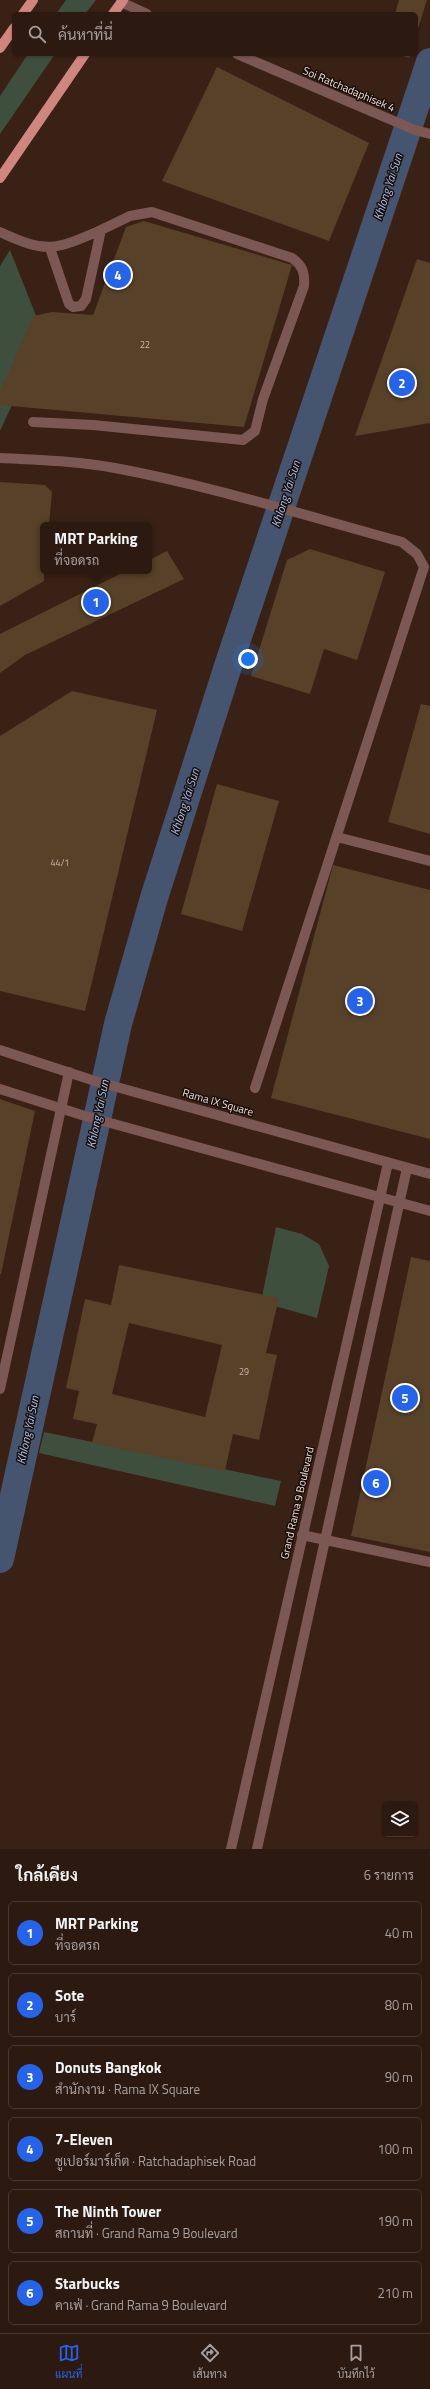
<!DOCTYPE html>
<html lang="th">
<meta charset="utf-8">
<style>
body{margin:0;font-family:"Titillium Web",Sarabun,sans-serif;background:#38261e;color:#f1f3f6}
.controls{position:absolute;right:12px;bottom:12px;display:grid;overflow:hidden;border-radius:6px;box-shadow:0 1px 3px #0004}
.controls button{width:36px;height:36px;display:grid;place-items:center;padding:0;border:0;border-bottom:1px solid #483830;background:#2c1910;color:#f1f3f6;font:20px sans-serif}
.you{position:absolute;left:248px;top:659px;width:14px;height:14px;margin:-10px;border:3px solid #fff;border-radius:50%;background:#1a73e8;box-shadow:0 0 0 6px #1a73e833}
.badge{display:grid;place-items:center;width:26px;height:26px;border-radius:50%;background:#2563eb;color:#fff;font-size:13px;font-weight:700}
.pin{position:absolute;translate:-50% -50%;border:2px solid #fff;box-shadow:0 1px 4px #0006}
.popup{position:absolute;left:40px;top:522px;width:112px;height:52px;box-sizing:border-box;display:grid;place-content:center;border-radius:6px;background:#2c1910;filter:drop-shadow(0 1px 3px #0005);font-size:13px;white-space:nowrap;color:#a6a09f}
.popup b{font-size:15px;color:#f1f3f6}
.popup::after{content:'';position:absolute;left:50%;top:100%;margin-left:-8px;border:8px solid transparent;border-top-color:#2c1910}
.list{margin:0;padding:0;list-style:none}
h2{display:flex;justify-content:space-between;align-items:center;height:52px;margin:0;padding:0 16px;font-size:17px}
h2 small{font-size:13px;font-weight:400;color:#a6a09f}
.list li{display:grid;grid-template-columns:26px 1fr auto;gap:12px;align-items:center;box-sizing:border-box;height:64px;margin:0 8px 8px;padding:0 8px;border:1px solid #483830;border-radius:6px}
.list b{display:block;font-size:15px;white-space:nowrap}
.list p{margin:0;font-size:13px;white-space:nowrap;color:#a6a09f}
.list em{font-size:13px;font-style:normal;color:#a6a09f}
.icon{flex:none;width:22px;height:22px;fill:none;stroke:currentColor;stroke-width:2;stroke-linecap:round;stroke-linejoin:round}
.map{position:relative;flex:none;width:430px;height:1849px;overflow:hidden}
.search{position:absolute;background:#2c1910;box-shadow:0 1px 3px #0004;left:12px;right:12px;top:12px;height:44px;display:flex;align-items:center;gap:10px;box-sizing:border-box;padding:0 14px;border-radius:6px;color:#a6a09f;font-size:15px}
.sheet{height:484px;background:#2c1910}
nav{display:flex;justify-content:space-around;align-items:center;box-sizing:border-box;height:56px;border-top:1px solid #483830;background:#2c1910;font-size:11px;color:#a6a09f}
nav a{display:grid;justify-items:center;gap:2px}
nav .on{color:#2563eb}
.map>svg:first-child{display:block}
</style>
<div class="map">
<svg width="430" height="1849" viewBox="0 0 430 1849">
<rect width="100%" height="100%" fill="#3a2115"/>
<path fill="#3f4f3e" d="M66 0H96L85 14H56Z
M28 54H55L0 134V96Z
M10 250 44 336 0 431V266Z
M276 1227 302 1234 319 1244 329 1266 317 1318 261 1302Z
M44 1432 281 1481 275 1506 39 1453Z"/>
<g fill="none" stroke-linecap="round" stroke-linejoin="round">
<path stroke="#455570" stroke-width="28" d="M0 1559 118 1024 154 898 229 663 430 62"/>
</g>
<path fill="#574129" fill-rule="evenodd" d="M399 0H427L416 35V14H395Z
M396 54H411L409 58Z
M217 67 369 143 329 241 162 181Z
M144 221 292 265 244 427 0 405V389L8 374 33 316 52 312 93 315 126 227Z
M417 259 430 263V423L355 436Z
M0 482 45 485 52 492 49 525H43L44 581 0 606Z
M310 549 385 572 357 660 324 649 310 694 251 676 287 560Z
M167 551 184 579 25 655 0 673V634L126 571H149V560Z
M72 691 157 710 85 1011 0 991V736Z
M421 704 430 706V834L388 822Z
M217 784 279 801 242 931 181 914Z
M333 865 430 890V1139L271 1098Z
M0 1099 35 1111 1 1274H0Z
M411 1257 430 1261V1552L351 1536Z
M119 1265 279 1298 266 1353 277 1355 259 1440 233 1434 225 1471 92 1443 97 1424 73 1419 79 1391 66 1388 85 1299 111 1305ZM129 1323 222 1345 205 1417 112 1394Z"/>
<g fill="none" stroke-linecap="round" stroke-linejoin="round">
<path stroke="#7c5854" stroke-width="10" d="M0 232C47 254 55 250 101 230L86 299 81 306 73 307 69 304 50 248
M33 422 93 425 243 440 255 431 263 399 304 286C305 273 303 266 292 258L152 212 130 216 101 230
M337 837 430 861
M0 1389 69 1072
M302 1535 430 1562"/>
<path stroke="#7c5854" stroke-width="10" d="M121 2 147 14
M237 54 415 130 430 134
M0 458C38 460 77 461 115 468 212 486 307 516 402 542L417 554 424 567 255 1088
M0 1050 95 1081 430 1174
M0 1089 85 1116 430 1211
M231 1849 388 1163
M257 1849 407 1168"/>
<path stroke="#cf867f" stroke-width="10" d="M23 14 33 0
M113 14 123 0
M0 48 14 28
M0 178 85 54"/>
</g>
<g text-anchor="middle" stroke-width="3" stroke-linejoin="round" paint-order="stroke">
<g font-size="9" fill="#cab8ac">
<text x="145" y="348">22</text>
<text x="60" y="866">44/1</text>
<text x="244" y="1375">29</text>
</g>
<g font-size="11" fill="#f1e0d8" stroke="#190e09">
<text transform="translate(349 89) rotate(23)" y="4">Soi Ratchadaphisek 4</text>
<text transform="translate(218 1102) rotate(16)" y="4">Rama IX Square</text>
<text transform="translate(297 1503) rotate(-77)" y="4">Grand Rama 9 Boulevard</text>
</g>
<g font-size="12" font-style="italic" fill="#a4c2f4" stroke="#190e09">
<text transform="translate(388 187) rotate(-72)" y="4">Khlong Yai Sun</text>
<text transform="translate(286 494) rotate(-72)" y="4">Khlong Yai Sun</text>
<text transform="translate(185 802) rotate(-72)" y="4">Khlong Yai Sun</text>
<text transform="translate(98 1114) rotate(-78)" y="4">Khlong Yai Sun</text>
<text transform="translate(28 1430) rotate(-78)" y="4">Khlong Yai Sun</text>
</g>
</g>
</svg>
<div class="controls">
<button><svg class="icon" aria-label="layers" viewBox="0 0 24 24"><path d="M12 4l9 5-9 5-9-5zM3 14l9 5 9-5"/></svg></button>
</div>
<div class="you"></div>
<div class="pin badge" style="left:96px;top:602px">1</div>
<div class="popup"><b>MRT Parking</b>ที่จอดรถ</div>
<div class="pin badge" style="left:402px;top:383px">2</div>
<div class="pin badge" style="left:360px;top:1001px">3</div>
<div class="pin badge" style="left:118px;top:275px">4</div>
<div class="pin badge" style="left:405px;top:1398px">5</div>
<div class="pin badge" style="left:376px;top:1483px">6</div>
<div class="search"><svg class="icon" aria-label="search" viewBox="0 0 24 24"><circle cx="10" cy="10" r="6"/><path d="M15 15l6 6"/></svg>ค้นหาที่นี่</div>
</div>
<section class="sheet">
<h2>ใกล้เคียง<small>6 รายการ</small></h2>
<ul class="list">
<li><span class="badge">1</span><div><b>MRT Parking</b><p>ที่จอดรถ</p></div><em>40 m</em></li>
<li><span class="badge">2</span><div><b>Sote</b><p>บาร์</p></div><em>80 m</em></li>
<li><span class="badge">3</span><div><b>Donuts Bangkok</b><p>สำนักงาน · Rama IX Square</p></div><em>90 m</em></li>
<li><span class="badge">4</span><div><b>7-Eleven</b><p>ซูเปอร์มาร์เก็ต · Ratchadaphisek Road</p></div><em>100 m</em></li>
<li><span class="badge">5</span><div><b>The Ninth Tower</b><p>สถานที่ · Grand Rama 9 Boulevard</p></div><em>190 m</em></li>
<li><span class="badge">6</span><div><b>Starbucks</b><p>คาเฟ่ · Grand Rama 9 Boulevard</p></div><em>210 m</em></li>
</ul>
</section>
<nav>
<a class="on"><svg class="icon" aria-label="map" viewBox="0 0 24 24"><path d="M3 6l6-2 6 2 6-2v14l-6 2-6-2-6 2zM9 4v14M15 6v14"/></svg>แผนที่</a>
<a><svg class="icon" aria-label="directions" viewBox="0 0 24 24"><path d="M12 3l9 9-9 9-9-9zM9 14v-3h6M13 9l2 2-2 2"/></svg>เส้นทาง</a>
<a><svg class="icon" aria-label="saved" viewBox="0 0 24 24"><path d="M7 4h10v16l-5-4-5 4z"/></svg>บันทึกไว้</a>
</nav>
